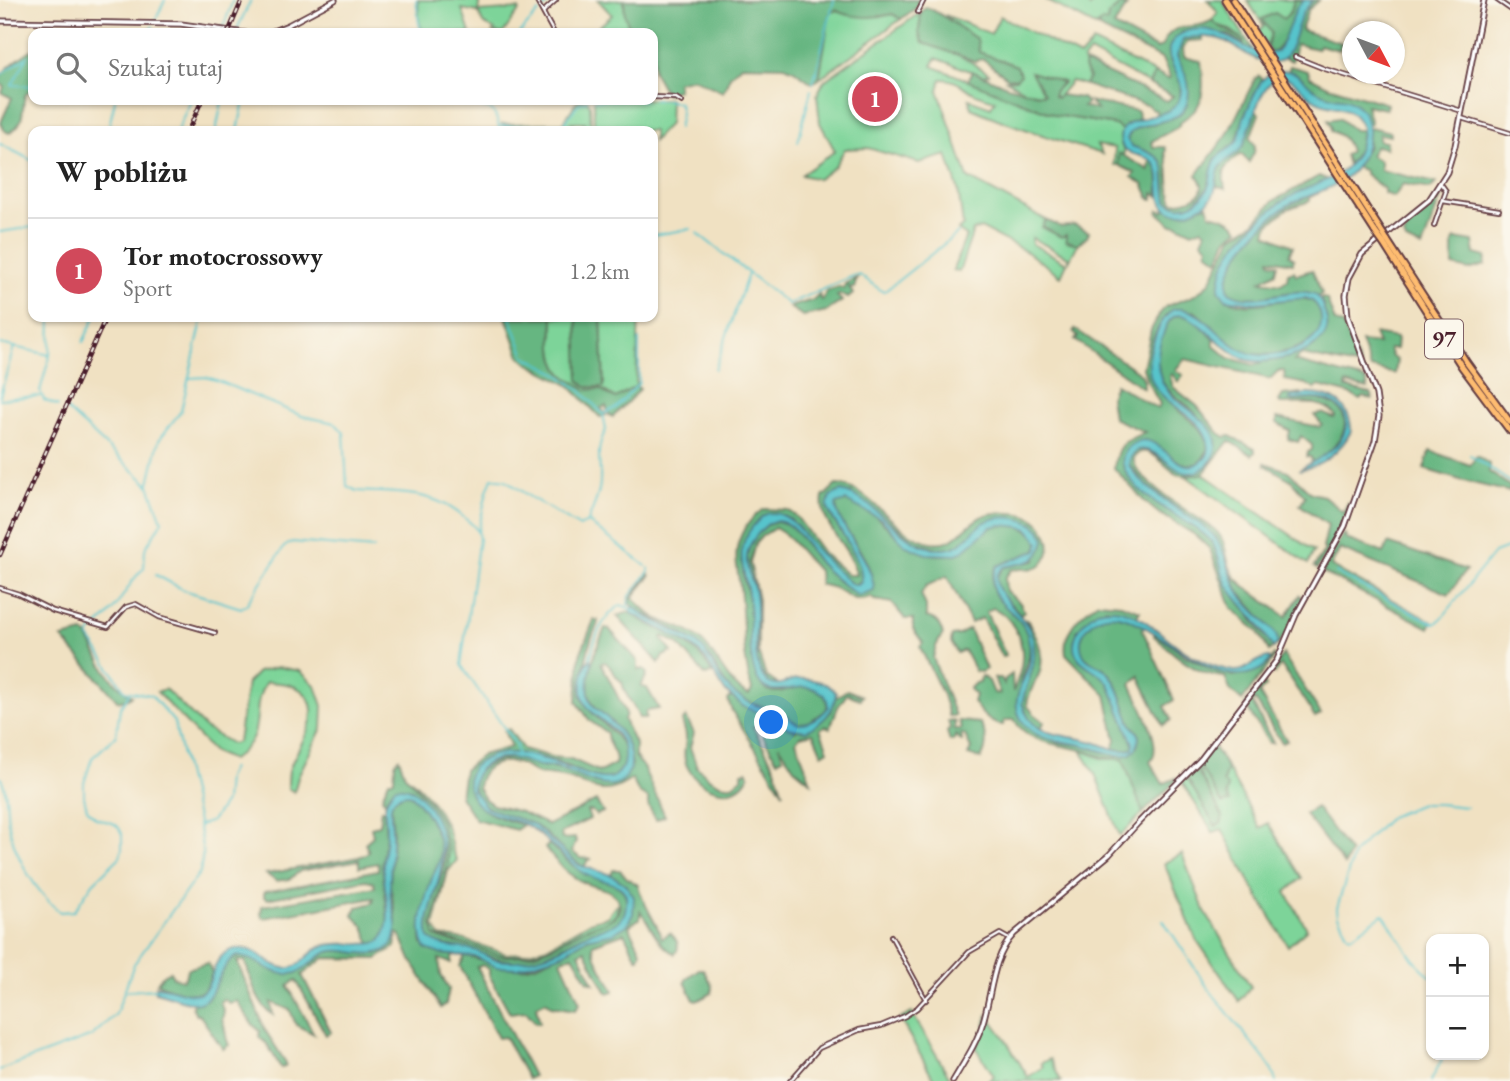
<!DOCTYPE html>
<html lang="pl">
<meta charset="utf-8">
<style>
body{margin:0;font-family:"EB Garamond",serif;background:#f6f6f6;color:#222}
.controls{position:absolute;right:21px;bottom:21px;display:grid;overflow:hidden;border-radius:14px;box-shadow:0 2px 5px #0004}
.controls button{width:63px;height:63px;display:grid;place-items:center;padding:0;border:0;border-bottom:2px solid #e0e0e0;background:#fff;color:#222;font:35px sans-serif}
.compass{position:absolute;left:1342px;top:21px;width:63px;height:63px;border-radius:50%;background:#fff;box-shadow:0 2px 5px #0004;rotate:131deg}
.you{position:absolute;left:772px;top:723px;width:24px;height:24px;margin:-18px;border:5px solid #fff;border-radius:50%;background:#1a73e8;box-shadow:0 0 0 10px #1a73e833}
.badge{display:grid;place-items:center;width:46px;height:46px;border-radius:50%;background:#d1495b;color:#fff;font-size:23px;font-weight:700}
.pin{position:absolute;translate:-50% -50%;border:4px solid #fff;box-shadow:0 2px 7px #0006}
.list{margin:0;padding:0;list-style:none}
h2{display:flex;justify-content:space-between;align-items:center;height:91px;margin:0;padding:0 28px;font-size:30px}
h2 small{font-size:23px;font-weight:400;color:#767676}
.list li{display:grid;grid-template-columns:46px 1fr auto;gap:21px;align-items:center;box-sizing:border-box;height:105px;padding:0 28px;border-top:2px solid #e0e0e0}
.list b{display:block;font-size:26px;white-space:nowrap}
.list p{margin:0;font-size:23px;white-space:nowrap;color:#767676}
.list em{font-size:23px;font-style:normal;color:#767676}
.icon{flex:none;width:38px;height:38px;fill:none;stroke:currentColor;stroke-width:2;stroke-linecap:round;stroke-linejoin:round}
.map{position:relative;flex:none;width:1510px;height:1081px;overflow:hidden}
.search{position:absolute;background:#fff;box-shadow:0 2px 5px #0004;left:28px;top:28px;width:630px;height:77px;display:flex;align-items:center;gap:18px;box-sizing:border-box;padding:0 24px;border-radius:14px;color:#767676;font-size:26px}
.panel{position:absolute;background:#fff;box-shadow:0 2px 5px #0004;left:28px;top:126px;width:630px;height:196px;border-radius:14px}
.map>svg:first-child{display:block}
</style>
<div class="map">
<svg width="1510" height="1081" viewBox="0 0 1510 1081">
<rect width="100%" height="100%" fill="#fbf7ec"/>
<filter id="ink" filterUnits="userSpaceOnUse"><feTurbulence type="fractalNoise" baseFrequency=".0143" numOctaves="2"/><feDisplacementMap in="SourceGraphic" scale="14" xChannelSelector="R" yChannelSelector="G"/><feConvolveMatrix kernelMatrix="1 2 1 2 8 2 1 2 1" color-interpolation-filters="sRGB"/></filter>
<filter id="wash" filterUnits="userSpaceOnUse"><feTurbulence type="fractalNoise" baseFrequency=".00686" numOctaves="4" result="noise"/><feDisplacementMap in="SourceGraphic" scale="28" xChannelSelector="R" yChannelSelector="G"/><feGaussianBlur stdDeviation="1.57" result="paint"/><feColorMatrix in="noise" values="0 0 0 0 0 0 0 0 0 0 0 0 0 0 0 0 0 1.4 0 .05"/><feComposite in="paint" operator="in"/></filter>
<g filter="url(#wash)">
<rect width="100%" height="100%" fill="#f0e1c2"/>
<path fill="#7dd499" stroke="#647a62" stroke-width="2" d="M418 0H476L479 3V12L519 9V11L503 33H493L495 30 483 23 478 12 462 9 470 33H423L419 21Z
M598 0H624L625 15 631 33H592L612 15Z
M1046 0H1082L1090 7 1096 0H1117L1121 4 1108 15 1107 23 1102 21 1097 27Z
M1208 0H1222L1254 52 1243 44 1244 42C1238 34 1227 26 1217 26L1212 20 1218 12Z
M1247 0H1294L1291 11 1271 33 1267 47 1257 31 1264 26Z
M836 10 884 16 893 14 901 19 819 79 829 13Z
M921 12 919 33 923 43C947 47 970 60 989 74L983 76 936 58 932 66 1055 115 1115 125 1122 130 1121 144 1124 153 1123 155 1119 154 1118 165H1114L1115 148 1097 145 1102 154C1057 140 1014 127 971 108L969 99 991 107 995 100C988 98 979 96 972 92 962 85 954 79 941 79L938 90 968 178 1046 220 1042 227 1079 242 1069 261 1068 257 1032 238V244L1067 263 1061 276 1027 252 981 228 973 231 959 272 953 270 966 236 958 230 963 225 958 189 947 155 919 163 868 148 845 149 834 167 818 179 801 175 835 151 820 123 817 95 824 81Z
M945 15 991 34 1000 16 1080 57 1093 42 1155 73 1149 84 1090 52 1083 61 1089 78 1085 85 1071 81 1057 98 1054 96V91L1063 83 1039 85 1044 95 1026 91 1006 80 1016 79 1017 66 978 52 977 39 959 29Z
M670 99 669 124 653 141V131H594V100Z
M587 100 590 105 591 131H587L583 124 585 122H570L574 124 564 127H503L502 124 563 123 577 101Z
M553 317H577L578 342 586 387 604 386 601 317H639L636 386 616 398 603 390H585C579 384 573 381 566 377 549 364 553 336 553 317Z
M1203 474 1314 551 1308 564 1186 476Z
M278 667 300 671 316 686 323 706 322 728 299 774 294 792 288 788C288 783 288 777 289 771 294 749 325 718 306 695 296 683 282 683 266 682 247 711 271 732 232 760L213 752 157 692 165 689 205 728 232 744 238 742 247 683 258 672Z
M1081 750 1104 759H1123L1143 813 1120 836 1095 774Z
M1227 768 1260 828 1268 823 1302 878 1286 892 1307 929 1288 946 1251 884 1222 829 1213 832 1182 782 1187 778 1216 826 1223 816 1198 771 1202 770 1226 794 1223 782Z
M405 775C424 789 438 807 447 828 452 840 449 848 457 860L448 871 434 926 440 936 465 940 506 954 524 953 545 948 590 922 607 917 619 901 616 914 609 921 548 950 511 957 496 955 476 947 434 936C425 919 445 886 447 867 448 860 446 852 445 845 441 812 427 799 405 775Z
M1182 854 1205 912 1251 987 1239 1001 1196 939 1164 863Z
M912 1013 950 1078 949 1081H935L900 1019Z
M988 1015 1004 1037 1028 1077 1043 1067 1041 1063 1050 1059 1061 1081H988L994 1076 976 1047 983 1033Z"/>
<path fill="#66b681" stroke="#586a56" stroke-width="2" d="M624 0H919L916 8 901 19 893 14C877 18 850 19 836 10L830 13 819 79 812 83 794 70 785 66 741 65 730 76 723 92 693 78 677 82 678 89 666 94 653 71V33H631L625 15Z
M1294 0H1304C1292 13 1286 48 1271 53L1267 47 1271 33 1262 19 1275 13 1284 19 1291 11Z
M1313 0H1319L1308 10 1301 30 1342 43 1339 50 1319 45 1317 49 1296 44 1292 61 1284 58 1303 13Z
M1121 4 1127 6 1114 26 1157 49 1162 46C1173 17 1194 33 1212 20 1220 30 1235 31 1244 42L1243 44 1229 35 1182 32 1170 60C1182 81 1191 112 1156 116V110H1152L1149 106 1085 85 1089 78 1084 68 1085 63 1167 101 1173 96 1149 84 1155 73 1168 79 1170 77 1162 59 1097 27 1102 21 1107 22 1108 15Z
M926 7C945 15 959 28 977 39L979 52 1017 66 1020 75 1016 79 1008 78 983 59 975 61 923 43 919 33 921 12Z
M1203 37V40L1188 41 1183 49 1184 57 1201 61C1203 77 1206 99 1194 111 1188 117 1181 119 1178 127L1152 141 1153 147H1165L1166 150 1165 153C1172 169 1166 187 1173 202 1182 203 1203 198 1202 186 1202 184 1198 176 1197 175L1228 133 1255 79 1259 76 1262 79 1245 114 1236 143 1215 159 1209 184 1203 194 1193 204 1184 207 1172 205 1166 199C1165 166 1165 157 1131 146L1127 139C1133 123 1144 128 1158 123 1165 120 1173 116 1180 112 1188 101 1188 87 1185 74 1183 68 1179 64 1178 58 1174 40 1189 36 1203 37Z
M33 49V89L25 95C21 112 26 123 9 133L4 130 1 122 12 98 2 93 4 86 0 84V76C8 67 23 55 33 49Z
M1290 66 1308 71 1310 77 1328 86 1387 104 1386 109 1366 105 1371 124 1367 126C1357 92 1338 104 1315 90 1306 84 1299 74 1288 71Z
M972 71 1007 86 1038 94H1044L1031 72 1063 82 1054 92V96L1057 98 1060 95 1082 98 1087 103 1083 107 1097 110 1089 101 1138 111 1139 119 1126 125 1122 130 1115 125 1055 115 968 81Z
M1256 110 1259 114 1250 138 1255 145 1254 153 1249 162 1241 154C1226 165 1221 169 1225 189L1216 186 1218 172 1225 160 1243 146Z
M1339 118 1354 130H1362L1359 149 1348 165 1345 155 1350 151C1346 139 1342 135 1331 131V125L1328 120Z
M1374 128 1390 132V136L1379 134V141L1386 142V148L1376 146 1370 155 1380 161V170L1436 183 1430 189 1403 184 1394 197 1384 193V189L1365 174V171L1356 167 1368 146 1367 129Z
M1119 153 1149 170 1150 159C1161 169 1159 182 1158 196L1153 193V199H1150L1143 184 1132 177 1135 173 1118 165Z
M1319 176 1329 180 1280 203 1259 222 1239 242 1224 266 1219 290C1223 293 1228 299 1232 301 1256 312 1288 292 1313 301 1349 340 1274 363 1245 352 1224 344 1211 323 1194 311L1166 315C1158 326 1148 345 1150 360 1151 369 1160 380 1165 388 1168 394 1171 402 1175 407 1185 418 1197 422 1205 437 1212 450 1202 468 1186 464 1170 461 1160 445 1145 440L1123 463 1133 480 1207 537 1213 544 1226 583 1273 647 1269 651 1258 632 1232 608 1210 549 1195 535 1157 512 1144 501 1114 468C1117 443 1123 442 1145 432L1113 418 1110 397 1115 384 1158 409 1160 404 1147 381 1143 368 1151 330 1159 315 1166 306 1191 297 1203 289 1210 282 1232 237 1254 223 1273 201Z
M1321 191 1310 198V201L1287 209 1268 225 1266 234 1293 246 1289 255 1294 259 1293 263 1270 259V262L1278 264 1276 272 1261 281 1281 284 1287 280 1288 273 1294 271 1296 275 1312 270 1322 293 1318 297C1294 281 1256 309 1229 292 1219 266 1265 221 1285 207 1296 200 1310 198 1321 191Z
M1443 191 1422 248 1406 241 1404 236 1407 227 1430 207Z
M1207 205 1210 214C1220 216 1234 220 1239 229L1227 239 1218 260 1207 251 1208 246 1202 241 1206 232 1202 228 1192 232 1176 224 1172 225 1158 213 1159 210 1163 212 1165 208 1180 213Z
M1046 220 1061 227 1075 225 1089 232 1087 237 1077 244 1066 241V235L1061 237 1042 227Z
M1455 239 1473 242 1475 254 1486 257 1485 265 1469 270 1453 266V242Z
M857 278 854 288 849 287 853 294 848 298 839 294 837 296 842 301 827 311 803 316 789 307 813 300 819 294 820 299 822 300 827 291 839 287 844 289 845 284Z
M1323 298 1327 300 1335 322 1343 325 1361 367 1302 355 1294 361 1366 380 1368 389 1346 384V388L1371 394 1372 399 1363 397 1360 400 1350 394 1319 386 1315 389 1306 384 1285 380 1284 371H1278L1270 379 1185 359 1175 370 1183 375 1178 382 1172 374 1170 376 1173 387 1197 406 1219 433 1225 437 1230 436 1255 449V452L1252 455 1229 441 1203 474C1195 475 1185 477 1177 474 1166 469 1149 442 1136 455 1120 471 1198 518 1210 526 1232 541 1222 561 1235 577 1246 590 1272 605 1286 617L1300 595 1303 598 1288 630 1278 645 1275 634 1239 592 1216 537 1145 484 1129 464C1136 421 1174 480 1196 472 1203 469 1210 459 1215 453 1209 440 1203 420 1192 410 1176 394 1161 392 1158 365 1155 350 1164 310 1185 316 1197 319 1206 331 1214 339V345L1229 358 1254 365 1322 340 1324 307 1320 299Z
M506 317H553C553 336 549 364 566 377 573 381 579 384 585 390L601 389 607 394 616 398 636 386 640 389 613 417 609 415 606 406 601 408 606 415 600 417 569 385 529 364 520 356Z
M577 317H601L604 387H586L579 380Z
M1075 329 1141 374 1144 381 1143 388 1075 340 1078 337 1073 332Z
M1374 334 1397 338 1396 349H1389L1392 357 1397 360 1395 374 1370 368 1361 342 1378 344Z
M1301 393V395L1291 397 1292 401C1353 390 1363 435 1312 463L1311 457H1307L1308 452 1312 450V445L1301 436 1298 442 1288 439 1290 431 1277 423V418L1319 427 1322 425 1314 415 1322 413 1334 418 1336 416C1324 399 1300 404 1281 404L1279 401 1283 395Z
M1430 451 1470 465 1477 456 1489 464V472L1510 486V492L1460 480 1424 469Z
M1265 463 1288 471 1311 493 1324 496 1343 512 1348 503 1350 505 1335 540 1317 569 1314 567 1325 550 1323 548 1328 525 1300 505 1305 496 1291 480 1265 465Z
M836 485C870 485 894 536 931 542 956 546 961 528 981 517 992 511 1016 512 1028 516 1046 523 1058 548 1042 564 1036 571 1020 568 1011 570L1005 578 1006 591 1020 603 1024 611 1021 615C1012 603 996 594 995 579L1004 567 1035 561 1044 535 1032 523 979 527 956 548 941 549 916 542 851 493 827 507C836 529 865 558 861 582L853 585 822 559 790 519 772 513 747 535C746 547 744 560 743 572 743 581 748 590 749 599 752 626 746 658 761 683 771 700 787 688 801 687 816 686 832 695 826 711L806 723 798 724C792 720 786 715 780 712 766 707 752 705 739 697 721 686 718 664 703 650 683 629 653 623 630 604L631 598 649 574 650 576 634 596 635 600C642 606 648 614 656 618 670 625 685 627 697 637 717 652 725 685 749 695L752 690C742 655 744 623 740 587 738 571 733 555 740 538 744 527 754 515 764 509L787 510 796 516 824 554 848 575H856C852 546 818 526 823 497Z
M841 501C882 501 893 556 943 555 972 554 971 535 992 527 1008 521 1032 527 1039 542L1037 550 997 566C979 601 1017 606 1027 633 1034 654 1025 667 1020 686 1018 695 1020 708 1020 718L1056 742 1081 745 1117 756 1137 747 1139 734C1136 729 1132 726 1130 721 1123 705 1120 685 1108 672 1100 663 1086 663 1082 653 1075 636 1093 615 1110 614 1122 613 1135 621 1146 626L1142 629 1174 700 1165 706 1171 720 1163 725 1139 676 1131 684C1139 702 1165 747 1150 762L1163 784 1176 778V781L1143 813 1123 759C1108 759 1099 756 1085 751 1061 744 1028 745 1014 719L1004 721 1003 725C990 725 980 712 973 702L975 695 969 689 975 683 980 682 981 676 989 681 994 693 1000 694 994 678H1001L1004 684 1005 679 1012 674 1013 692C1017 682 1022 670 1022 659 1024 640 1011 615 993 608L986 612 1006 656 1002 657 982 618 971 623 947 576 926 586 921 594 926 606V617C937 619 939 624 943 634L936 646 933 658 955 716H949L943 695 920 647 923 643 913 629V619H905L892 603 874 600 871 597C855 604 850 596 837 589 832 587 825 586 820 584L819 572 786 535 775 528 762 536 755 544 750 563 758 600V652L766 676 779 685 769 684 760 671 757 662C754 638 760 610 754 587 750 575 744 564 748 551 754 532 773 513 791 527 802 536 809 551 818 561 829 575 843 585 858 596L872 592C877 557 836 529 836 504Z
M1343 534H1345L1346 539 1384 553 1388 543 1466 570 1449 594 1340 549 1331 566 1432 622 1429 628 1322 572Z
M1098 602 1121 604 1140 611 1137 616 1106 608 1077 631 1079 659 1104 676 1109 684 1133 744V748L1128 751 1113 749 1116 740 1106 695 1066 654C1062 631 1080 614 1098 602Z
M629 612C660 635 693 635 712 673L705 675 678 644 663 636 662 638 672 652 663 656 659 663 617 616Z
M594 620H598C598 627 595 629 593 634 589 642 580 684 581 692 583 720 645 739 619 772 613 780 604 779 595 777 582 774 572 767 560 763 534 754 513 751 486 758L468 784C477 815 496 816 523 825L516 830 475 819 460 796 464 770 482 755 511 747 504 731 509 729 523 749 552 757 571 759 600 772 615 764C619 753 606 746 607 733L590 721 577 702 580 655Z
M1026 620 1028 621C1037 636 1046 657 1039 674 1034 685 1028 693 1027 705L1034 714 1044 722 1041 729 1030 722 1022 703C1031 666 1043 659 1026 620Z
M605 628 609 629 638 661V670L644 669 647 674 641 687 647 688 659 709 647 711 645 714 647 718H639C634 704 625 697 622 682 614 676 613 668 605 662L601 663 626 713 624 720 635 744V756L644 769 665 816 656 820 648 805V798L639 793 632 779C622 785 614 791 602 790 590 789 582 783 571 779 560 775 549 776 538 774 532 772 529 768 524 766 503 756 480 765 478 788L485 799 493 805 521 812 548 825 596 801 603 812 596 815 592 811H587L590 819 561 833 562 839 575 838 576 841 572 852 581 858 592 859 588 860 584 867C566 858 555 839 539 828 521 815 490 817 478 798 461 772 494 757 516 758 524 758 532 764 541 766 546 767 552 767 557 768 575 773 589 782 608 785L632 765C629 745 623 732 607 718 602 713 595 709 592 702 581 682 597 647 605 628Z
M969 629 986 669 981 672 975 671 964 650 957 653 951 642 952 636 959 635Z
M83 633 87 635C98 657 109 683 132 696L131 697 118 701 62 638Z
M1154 633 1185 656 1212 670 1234 676 1267 664 1274 655 1275 657 1242 701 1230 690 1225 677C1195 675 1175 655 1154 636Z
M1283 654 1321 714 1315 717 1281 665 1274 674 1271 672Z
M1263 681 1266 686 1259 693 1287 741 1282 743 1255 700 1252 702 1273 743H1269L1245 705Z
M847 690 862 696 860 699 847 694 838 707 830 728 825 726 820 729 828 750 822 754 813 733 800 736 796 741 811 782 794 768 779 745 783 758 777 761 757 725 753 727 775 768 783 793 732 711 728 700 731 697 776 718 795 731 831 712 835 698Z
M686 717 694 733 690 747 697 767 710 779 722 785H732L742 778V772L747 771 749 775C736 805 696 789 686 764 682 755 686 746 686 737 686 732 683 725 682 721Z
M951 720 955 722 954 729H961L959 721 980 723C987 736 988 746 981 759L968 755 971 749 965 735 961 734 962 741 958 739 956 734 953 741H950L947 732 950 728 948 721Z
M1213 746 1227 768 1223 782 1228 788 1226 794 1229 802 1222 804 1202 770 1198 772 1223 817 1221 824 1215 826 1187 778Z
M399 758 405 775 429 801 441 821 449 852 448 866 432 924 435 936C448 942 462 943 476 947 489 951 498 957 512 956 545 955 555 944 582 930 593 924 627 921 618 900 612 888 595 888 585 883 568 876 556 862 545 848L549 844C560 854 572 867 586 874 596 880 618 881 624 892 630 902 625 920 615 925 608 929 598 929 590 933 566 942 547 959 521 961 502 962 491 956 474 951 458 945 443 949 429 938 422 909 450 873 444 847 440 832 421 804 412 789L389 794 385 802 382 797 389 780H394L395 763Z
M403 794H410C425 808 443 836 440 858 439 865 434 872 432 878 425 898 418 924 422 944L440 954 453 955 451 963 439 959 441 975 449 989 446 1004 441 1008 411 960 400 934H397L395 947 377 959 324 958 302 975 331 1032 326 1035 296 980 288 986 314 1034 296 1025 290 1010 271 1002 273 1015C256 1003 251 980 245 961H237L265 1030 286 1063 285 1067 281 1068 267 1044 259 1037 260 1031 252 1024 237 1001 229 1003 223 999 220 1002 224 1012 222 1020C227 1030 224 1036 229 1045L223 1049 199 1014H196L192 1007 193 1003C218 1005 214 967 234 958 250 951 260 968 273 970 280 972 299 970 306 967 314 964 319 955 328 952 343 948 362 954 377 954L395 930 396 918 390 885 393 834 391 806 393 801Z
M1316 807 1350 853 1344 865 1305 814Z
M381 809 384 810 386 836 382 865 388 920 384 936 379 942 371 944 364 927 353 915 357 907 373 903 374 898 264 918 261 915 262 906 375 887 374 882 366 880 267 899 264 897V892L378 870V863L359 867V860L300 871 290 879 276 881 266 874 359 857 369 852 365 843 373 836 371 827 379 825Z
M613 870H620L627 878 638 885C643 905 656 921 662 938L670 933C677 939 681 946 675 954 659 947 651 925 640 911V918L629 926 641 951 639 958H637L624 933 593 944C593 959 607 976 614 991L609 993 606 991 585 950 579 953 594 983 588 981 573 955 561 960 580 1003 575 1010 551 1006 546 1001 536 1006 540 1023H536L526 1011 510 1013 489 975V969L482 965 477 967 533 1076 528 1079 505 1037 498 1038 460 966 465 956C480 958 493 965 507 967 537 973 563 950 587 939 604 931 618 936 631 920L625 884 611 875Z
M208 963 212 973C210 978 208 986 204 990 194 999 168 987 157 983L163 975 170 971 173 977 182 980 185 978 187 969Z
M699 969H703L712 986V993L697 1001 694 1000 685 982 687 978Z"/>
<path fill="#57c4cc" stroke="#50727c" stroke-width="2" d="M1304 0H1313C1310 4 1306 8 1303 13 1297 24 1293 50 1284 58 1265 73 1241 48 1225 41 1213 36 1195 35 1183 40L1177 56C1180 65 1186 72 1188 82 1197 137 1135 112 1127 139L1131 146C1176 160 1160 164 1167 201 1183 213 1203 202 1209 184 1211 176 1211 166 1216 159 1220 151 1231 150 1236 142 1241 135 1241 125 1244 117 1247 110 1259 83 1263 79 1268 74 1281 70 1288 71 1299 72 1306 83 1314 89 1320 93 1327 95 1334 97 1338 98 1345 98 1349 100 1379 114 1369 155 1351 173 1335 188 1313 194 1294 202 1271 212 1219 266 1229 292 1255 308 1288 285 1315 294 1321 300 1323 305 1325 313 1327 320 1329 326 1326 333 1317 355 1264 367 1244 359 1225 352 1193 313 1179 315 1170 316 1165 327 1163 335 1156 353 1155 374 1168 391 1180 408 1228 426 1214 456 1211 462 1205 468 1199 471 1174 482 1162 445 1137 450 1134 454 1129 457 1129 463 1131 481 1190 517 1206 528 1228 545 1226 572 1240 594 1250 609 1265 620 1276 634L1278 642 1274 648C1268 643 1267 637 1263 631 1253 614 1237 602 1227 585 1219 570 1220 548 1206 536 1184 517 1132 497 1123 465 1121 457 1124 451 1130 446 1134 443 1138 440 1144 440 1164 441 1182 480 1204 459 1208 455 1209 449 1208 444 1202 404 1133 407 1152 345 1157 330 1161 320 1173 309 1209 305 1222 352 1260 355 1285 357 1329 343 1320 312 1317 304 1314 301 1306 298L1255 303 1226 299 1219 290C1220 283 1221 275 1223 268 1230 246 1261 217 1280 203 1312 179 1361 182 1362 128 1352 103 1337 110 1319 102 1305 97 1296 76 1280 78 1259 80 1251 131 1243 146 1237 156 1226 158 1220 168 1216 176 1217 185 1214 193 1210 204 1190 214 1179 213 1148 212 1167 176 1153 162 1146 155 1133 156 1124 150 1104 112 1167 123 1178 102 1186 86 1176 75 1171 62 1162 41 1182 29 1201 29 1230 29 1248 59 1276 52L1280 48 1297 7Z
M1305 394C1330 393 1351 404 1351 431 1342 450 1320 467 1299 470 1315 460 1347 447 1346 421 1345 411 1336 404 1328 401 1314 396 1302 401 1289 400L1291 397Z
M841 491C879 499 899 548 941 549 963 550 969 531 985 522 1004 512 1039 518 1045 540 1037 567 1027 561 1004 567 978 588 1028 611 1033 639 1038 664 1028 679 1022 703 1032 739 1061 733 1090 741 1104 744 1118 755 1133 748V744L1109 684C1101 672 1088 669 1079 659 1065 642 1083 620 1097 611 1130 601 1154 629 1179 647 1194 658 1214 668 1234 671 1248 672 1256 658 1269 657L1270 660C1265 668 1257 672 1248 674 1193 687 1125 578 1086 629 1081 636 1079 645 1083 654 1087 664 1101 664 1108 672 1120 686 1123 705 1130 721 1132 726 1136 730 1139 734 1139 771 1104 750 1085 746 1062 740 1037 743 1022 721 1009 701 1023 684 1029 665 1031 657 1030 646 1028 638 1022 607 978 604 997 566L1037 550 1039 542 1028 529 1020 527 1002 525 991 527 962 552 954 555 926 554 906 546 881 519 846 501 836 504C836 525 874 560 874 590L858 596C845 586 832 577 821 565 809 552 796 521 776 521 766 521 750 542 748 551 744 565 751 576 754 588 761 615 748 655 764 678 774 692 785 680 798 679 810 678 829 682 836 693 834 713 823 722 806 731L788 728 776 718 744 707 724 690 705 658 692 646 631 613V609L633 606 645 616 696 642 705 651 724 683 735 694 754 705 781 713 798 724C808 723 823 716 828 707 828 691 811 685 797 688 774 691 760 696 753 666 748 646 751 623 749 602 747 572 731 554 753 526 758 521 762 514 770 513 783 512 794 522 801 531 816 552 833 568 853 585H858L861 582C865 558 836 529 827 507L830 496Z
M590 659 592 661C590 675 585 691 592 704 595 708 600 711 604 715 616 725 627 737 630 754 631 759 632 764 630 769 618 804 575 772 555 767 550 766 544 767 539 766 519 761 509 752 488 763 477 769 473 778 473 790L487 808 533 824 579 865 611 875 625 884 634 897 633 914 627 925 614 933 586 939 560 955 518 968 496 967 476 957 440 954 426 949C414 931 425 897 432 878 434 872 439 865 440 858 443 836 425 808 410 794 403 794 395 796 392 803 389 810 392 822 392 830 393 853 388 877 391 900 394 913 400 928 393 942 382 963 351 949 333 951 316 953 308 972 292 974 272 977 257 957 237 956 217 967 216 1000 199 1003 190 1005 166 994 155 992L156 986C170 986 186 996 199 993 216 988 208 954 235 949 256 945 265 965 284 968 298 971 308 953 320 947 337 940 361 947 379 942 396 923 383 890 383 867 382 856 386 845 386 834 387 813 379 806 395 787 409 785 417 791 426 803 452 839 443 863 433 901 429 914 426 925 429 938 443 949 458 946 474 950 481 952 487 957 493 959 513 964 533 959 551 953 564 948 575 939 589 933 606 926 625 927 626 904 627 898 626 893 622 889 612 880 594 881 583 873 566 861 541 832 526 825 501 815 469 815 468 780 468 773 472 767 478 763 521 729 592 791 615 776 627 768 626 748 619 737 606 717 578 714 582 683 583 674 584 665 590 659Z"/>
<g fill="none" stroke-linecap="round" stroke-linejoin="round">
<path stroke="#57c4cc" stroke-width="2" d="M416 0 419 24 422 33
M544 8 553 0
M155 21 165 0
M237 29 251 0
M65 33 69 30 71 33
M148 33 153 26
M221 33 233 0
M520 33 539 12
M28 56 12 85 33 86
M0 75 25 58
M813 83 834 0
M380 100C400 101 479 101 492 111 497 115 498 125 500 131
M594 100H645
M653 100H667L679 103 681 114 678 128
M500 126 563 125 578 104 588 100
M108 131 115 100
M177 131 191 100
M216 131 222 101
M238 131 244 100
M798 142 811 90
M0 144 33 161
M0 232 33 227
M697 233 788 304 856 275 861 276 882 291H885L958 233
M653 235 691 229
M51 317 50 355 40 391 44 400 58 406
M510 317 525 356 555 372 581 391 603 414 606 430C592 454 604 467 599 490 597 501 591 511 588 522L646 566
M83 342 95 317
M0 344 50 355
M715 369 748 274
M190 378 206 377 216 380 302 416 335 423 344 433 347 486 357 491C399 494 434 489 467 520 474 526 478 529 479 538L461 665 516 745 517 754
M0 396 14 347
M0 399 40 396
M605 413 616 408 639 383V340
M1470 455 1510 482
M149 483 159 440 181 411 203 317
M478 532 487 491 492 478 506 480 530 497 580 527 587 522
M1336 573 1435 624 1442 618 1494 553 1510 547
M156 575 184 590 241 608 246 605 284 547 292 542 374 549
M628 605 629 597 649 571V568
M590 658C595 636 602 617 621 605L631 609
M0 777C8 790 6 807 8 821 14 856 34 890 60 912L74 911 93 883 120 857 122 849V834L119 828 115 824 96 818 87 809 84 797V783L92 758 116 736 120 708 130 692
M200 825 212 821 225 802 227 778 232 768
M1163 920 1208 988 1270 1066 1276 1081
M1431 977 1413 959 1383 914 1352 936 1348 935 1338 916 1337 908 1354 853 1390 817 1421 804H1439L1466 807
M126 991 156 989
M0 1070 92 1036 116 1014 134 964 200 872 203 853 198 822 174 722 151 695 125 691 89 637C92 628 97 627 103 621 120 607 127 583 144 568L145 549 162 521 149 485 67 410
M1431 1081 1444 1055"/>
</g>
</g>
<g filter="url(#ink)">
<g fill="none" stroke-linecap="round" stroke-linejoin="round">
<g stroke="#633c42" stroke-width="6">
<path id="minor" d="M536 0 554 33
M1497 0 1510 9
M543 12 556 0
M918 12 924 0
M1295 57 1325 69 1462 111
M653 97 676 98 682 102
M1461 118 1510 133
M1443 201 1499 210
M1434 226 1446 191 1441 184
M0 588 19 594 53 611 108 627 126 607 136 604 159 617 215 633
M891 936 926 1000
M790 1081 819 1048 859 1030 881 1026 905 1016 917 1008 969 952 1000 934 1009 939"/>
</g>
<g stroke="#633c42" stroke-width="7">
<path id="tertiary" d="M0 21 181 24 245 33
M268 33 288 25 335 0
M953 1081C964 1062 977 1043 983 1022 992 993 992 957 1014 934L1109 855 1138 823 1201 759 1277 660 1296 615 1345 526 1375 441 1379 416 1376 394 1348 317 1346 295 1349 278 1362 254 1429 200 1447 172 1455 146 1484 0"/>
</g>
<g stroke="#633c42" stroke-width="9">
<path id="primary" d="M1225 0 1375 232
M1233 0 1380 229
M1387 240 1467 363 1510 422
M1383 243 1462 367 1510 431"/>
</g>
<use href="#minor" stroke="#fff" stroke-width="2.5"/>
<use href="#tertiary" stroke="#fff" stroke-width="3.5"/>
<use href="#primary" stroke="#febc70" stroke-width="5"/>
<g stroke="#4a1f2b" stroke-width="4.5">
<path id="rail" d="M228 33 242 0
M188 131 202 100
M0 555 106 317"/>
</g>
<use href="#rail" stroke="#fbf7ec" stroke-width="2" stroke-dasharray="5" stroke-linecap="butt"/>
<g stroke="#633c42" stroke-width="9" stroke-linecap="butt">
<path id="primary-bridge" d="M1380 229 1387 240
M1375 232 1383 243"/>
</g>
<use href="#primary-bridge" stroke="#febc70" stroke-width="5"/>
</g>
</g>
<g text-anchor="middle" stroke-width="5" stroke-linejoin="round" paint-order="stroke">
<rect fill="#fbf7ec" stroke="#7f6065" stroke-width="2" x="1425" y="319.5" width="38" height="39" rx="5"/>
<g font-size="23" font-weight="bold" fill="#4a1f2b">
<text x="1444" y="347">97</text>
</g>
</g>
</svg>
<div class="controls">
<button>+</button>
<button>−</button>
</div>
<svg class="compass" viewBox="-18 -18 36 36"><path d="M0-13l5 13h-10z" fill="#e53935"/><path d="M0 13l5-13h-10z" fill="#767676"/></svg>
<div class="you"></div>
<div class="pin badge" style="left:875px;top:99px">1</div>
<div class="search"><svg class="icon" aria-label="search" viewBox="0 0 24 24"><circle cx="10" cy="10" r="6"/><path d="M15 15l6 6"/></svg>Szukaj tutaj</div>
<section class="panel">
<h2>W pobliżu<small></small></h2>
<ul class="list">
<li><span class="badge">1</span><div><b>Tor motocrossowy</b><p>Sport</p></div><em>1.2 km</em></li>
</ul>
</section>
</div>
